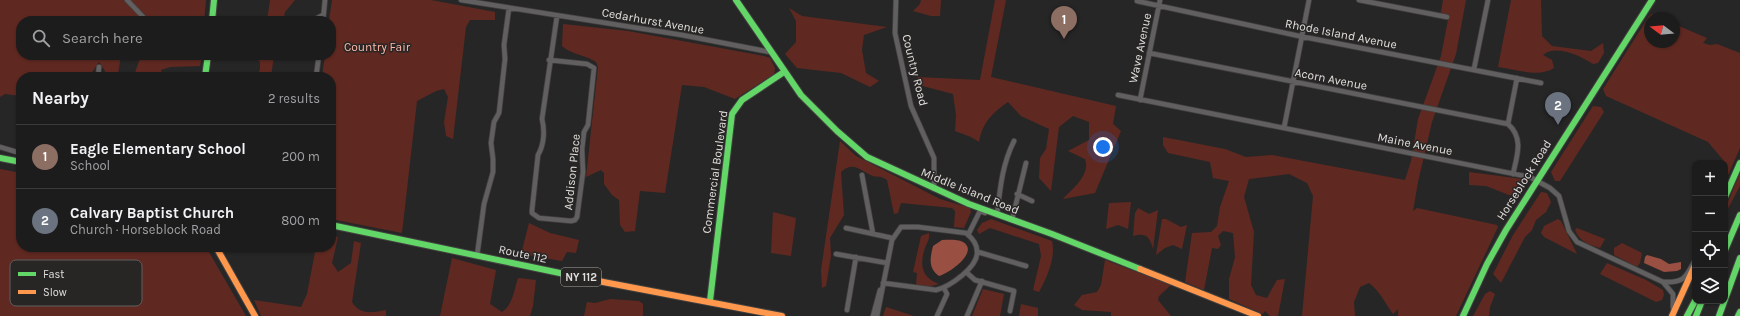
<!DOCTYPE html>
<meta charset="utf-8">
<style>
body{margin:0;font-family:Karla,sans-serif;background:#252525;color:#f1f3f6}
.controls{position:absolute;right:12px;bottom:12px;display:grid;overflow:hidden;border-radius:8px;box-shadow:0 1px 3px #0004}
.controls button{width:36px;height:36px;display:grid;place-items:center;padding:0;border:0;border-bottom:1px solid #3b3a3b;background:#1d1c1c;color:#f1f3f6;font:20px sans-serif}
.compass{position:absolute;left:1644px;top:12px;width:36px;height:36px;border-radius:50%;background:#1d1c1c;box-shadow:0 1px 3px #0004;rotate:286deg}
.you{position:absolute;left:1103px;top:147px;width:14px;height:14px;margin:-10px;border:3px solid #fff;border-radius:50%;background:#1a73e8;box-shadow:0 0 0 6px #1a73e833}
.badge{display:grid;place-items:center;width:26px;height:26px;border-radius:50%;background:#0f766e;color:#fff;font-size:13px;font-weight:700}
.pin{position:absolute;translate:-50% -33px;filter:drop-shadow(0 1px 2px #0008)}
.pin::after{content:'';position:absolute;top:21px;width:14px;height:12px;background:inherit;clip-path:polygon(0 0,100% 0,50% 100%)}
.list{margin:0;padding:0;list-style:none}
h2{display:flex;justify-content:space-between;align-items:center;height:52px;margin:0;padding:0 16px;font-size:17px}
h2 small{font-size:13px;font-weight:400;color:#a0a1a3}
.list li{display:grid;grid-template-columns:26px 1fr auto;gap:12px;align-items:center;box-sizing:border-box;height:64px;padding:0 16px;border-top:1px solid #3b3a3b}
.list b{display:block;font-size:15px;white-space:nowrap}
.list p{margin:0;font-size:13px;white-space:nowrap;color:#a0a1a3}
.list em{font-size:13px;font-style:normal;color:#a0a1a3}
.icon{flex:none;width:22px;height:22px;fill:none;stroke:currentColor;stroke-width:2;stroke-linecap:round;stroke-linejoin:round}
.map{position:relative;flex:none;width:1740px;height:316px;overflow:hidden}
.search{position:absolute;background:#1d1c1c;box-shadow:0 1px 3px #0004;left:16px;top:16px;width:320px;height:44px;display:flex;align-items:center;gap:10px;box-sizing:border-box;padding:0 14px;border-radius:16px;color:#a0a1a3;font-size:15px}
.panel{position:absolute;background:#1d1c1c;box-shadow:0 1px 3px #0004;left:16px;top:72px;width:320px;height:180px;border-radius:16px}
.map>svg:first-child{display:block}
</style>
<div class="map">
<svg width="1740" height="316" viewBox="0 0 1740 316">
<rect width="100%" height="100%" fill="#272626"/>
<path fill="#5f2921" d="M0 0H206L204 21H21V55H121L118 74 112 77H104L105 71 99 62 89 77H21V96L5 94 0 97Z
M270 0H295L285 12 283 21H267Z
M332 0H431L495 12V20H470L466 27 453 139 446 136 444 122 448 97 444 89 436 91 417 101 402 233 331 219V77H322L325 55H331V21H329Z
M921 0H941L940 16H931L913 11 920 4Z
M995 0H1006L991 77 1116 106 1113 124 1121 131 1095 193 1063 199C1072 189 1091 175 1085 159L1068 151 1089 140V122L1073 116 1059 127 1051 191 1039 178 1040 158 1046 149 1049 129 1021 116 1008 102C992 113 982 123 979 142L971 137 955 131 956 115 953 94 915 84 918 77 980 80Z
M1443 0H1466L1456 54 1432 122 1418 182 1413 211 1417 208 1497 225 1498 227 1456 316H1398V309L1393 314C1385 303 1380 291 1369 283L1360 287 1354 302 1355 316H1302L1313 196 1307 183 1289 174 1249 179 1244 197 1254 232 1251 285 1256 295 1267 298 1277 280 1285 279 1278 316H1270L1265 311 1263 314 1229 299V279L1235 257 1233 233 1223 231 1218 236 1221 245 1218 249 1212 248 1204 290 1185 282 1192 233 1211 232 1217 226 1220 207 1229 181 1213 178 1210 162 1168 153 1163 145V137L1225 149 1246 157 1272 155 1405 180 1411 161 1418 119 1441 56 1448 20 1440 18Z
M1511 0H1541L1542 36 1552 46 1591 51 1603 43 1604 53 1598 63 1593 64C1581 56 1555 44 1543 55L1552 60 1554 68C1539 78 1514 69 1498 67Z
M789 8 802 16 887 27 864 35 862 50 866 73 879 81 870 87 841 73 797 68 785 54 796 42V21Z
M1652 14 1661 18H1650V42H1674V24L1707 38 1703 43 1710 45 1717 44 1740 53V148L1725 182V163H1723L1724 161 1708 142 1606 96 1603 89 1649 16Z
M563 24 628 31 764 56 770 58 775 68 774 74 735 99 704 87 682 85 665 193 640 191 635 231 625 232 620 225 619 200 612 195 604 184V173L601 170 586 177 598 67 596 62C586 55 572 55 562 46Z
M141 55H202L200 66 170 67 161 70 163 77H143L135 73Z
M252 55H274L271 77H257L260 69V62Z
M1593 106 1601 107 1604 112 1560 181H1555L1551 172Z
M840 141 856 156 940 199 970 208 971 212 964 228 954 227 955 211 952 208 901 203 898 213 894 214 887 180C880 175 879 178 873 176 861 172 854 160 841 172L844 215 830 238 831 256 826 286 822 288 821 270Z
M0 169 21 173V247H206L246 316H0Z
M1469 172 1522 179 1524 185 1518 195H1509L1486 186 1469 185Z
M1740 173V186L1725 214V209Z
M1541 192 1547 193 1551 202 1546 212 1536 220 1532 230 1525 237 1501 283 1493 274 1513 235Z
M1131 202 1128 229 1118 225 1106 229 1109 203Z
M1138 208 1149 214 1158 210 1153 249C1150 237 1146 232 1133 236L1135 213Z
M773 212 796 218 791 256 771 253Z
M991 219 1052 241C1056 258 1047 277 1039 292L1033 290 1041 256 1039 244 990 228 979 234 977 230 982 223Z
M1162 219H1166L1181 227 1187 225 1182 249 1173 245 1165 248 1156 255Z
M1558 219 1561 221 1577 254 1544 237 1541 233 1544 226Z
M529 223 550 233 579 240 576 253 567 252 562 261 521 254Z
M1577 228 1605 239 1600 248C1589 245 1579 241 1575 230Z
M929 233C930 238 927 243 925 248 919 265 922 278 939 284L928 287 916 285 917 273 913 272 921 236Z
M331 235 338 237 332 263 338 272 351 263 354 241 361 243 352 302C360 315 372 313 386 310V316H261L254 300 301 307 307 294 316 247H331Z
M1622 243 1642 253 1640 263 1637 267 1614 255V248Z
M452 258 496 270 490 304 502 312C513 305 514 290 518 278L536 280 533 306 530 316H440Z
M1105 260 1171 285 1159 296 1158 300 1171 316H1111V312L1082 310 1074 305 1082 295 1097 292 1101 285Z
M1607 263 1646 280 1663 290 1664 295 1662 300 1656 302 1600 274Z
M983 289 1004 294 1000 316H972Z
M1490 291 1495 294 1490 307 1489 316H1473L1485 294Z
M610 299 639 301 643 304V316H584L587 302 595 303Z
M1021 304 1038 308V316H1019Z
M886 307 914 316H883Z"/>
<path fill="#994f41" d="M942 240C948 240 957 239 963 242 980 252 948 274 939 276 928 268 930 258 933 246Z
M1647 255 1661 259 1669 264 1681 262V269L1677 271 1664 272 1644 263 1645 257Z"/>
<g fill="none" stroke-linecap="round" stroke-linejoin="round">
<g stroke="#424140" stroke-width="6">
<path id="street" d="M127 0 147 21
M461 0 682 35 770 52
M896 0 895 33 911 106 934 158V189
M1359 0 1447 17
M1137 1 1299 36 1541 83
M312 21 323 15
M323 21 325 0
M1149 53 1508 124
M549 60 587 64 594 68 588 125 584 132 582 149 583 172 577 217 575 220 571 221 539 218 532 213V210L538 155C544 145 545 131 542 119L557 16
M1474 69 1488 0
M98 77 99 67
M316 77 319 55
M1118 95 1530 177 1550 188 1559 196 1569 231 1577 242 1663 282C1685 283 1686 277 1695 260
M1140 100 1160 0
M1284 128 1309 0
M0 147 20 153 19 161
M1513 174C1517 156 1524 138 1508 124L1517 78
M862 175 873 234
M1017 194 1032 201
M997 215C1000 189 1002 165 1014 141
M1012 220 1026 163
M846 228 892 238
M968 235 980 211 985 213
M978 252 1026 266
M836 254 887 263
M477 256 484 204 493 172V159L491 143 494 122 499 113 505 59 504 45 509 8
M966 272 975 280 1014 291 1010 311
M1663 282 1673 294V308
M847 310 856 257
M873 316 880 290
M877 316 892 240 901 227H918L966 233C971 237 977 244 977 251 979 267 949 287 936 290L883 283
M937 316 947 294 944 288
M967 316 982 281"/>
</g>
<g stroke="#424140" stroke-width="8">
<path id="fast" d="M736 0 801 95 837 131 867 157 969 204 1052 234 1140 269
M212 21 214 0
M205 77 208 55
M0 158 21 162
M1725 197 1740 163
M331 225 598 281
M1725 250 1740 215
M710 301 732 114 742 100 784 72
M1463 316 1487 264 1506 230 1652 0
M1687 316 1695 301
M1696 316 1702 301
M1719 316 1740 258
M1738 316 1740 312"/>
</g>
<g stroke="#424140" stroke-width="8">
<path id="slow" d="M216 247 255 316
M1140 269 1258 316
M598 281 782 316
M1672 316 1695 265"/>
</g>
<use href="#street" stroke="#615f5f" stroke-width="4.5"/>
<use href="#fast" stroke="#63d668" stroke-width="6"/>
<use href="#slow" stroke="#ff974d" stroke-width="6"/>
</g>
<g text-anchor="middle" stroke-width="3" stroke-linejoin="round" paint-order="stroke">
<rect fill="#282625" stroke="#aaa8a6" stroke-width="1" x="561" y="268" width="40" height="18" rx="3"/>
<g font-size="11" font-weight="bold" fill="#e1dfde">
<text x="581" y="281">NY 112</text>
</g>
<g font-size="12" fill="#e1dfde" stroke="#282625">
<text transform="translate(653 21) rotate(10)" y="4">Cedarhurst Avenue</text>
<text transform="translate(1341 34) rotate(11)" y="4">Rhode Island Avenue</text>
<text transform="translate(1140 48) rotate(-78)" y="4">Wave Avenue</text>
<text transform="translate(915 70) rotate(76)" y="4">Country Road</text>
<text transform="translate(1331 79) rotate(11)" y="4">Acorn Avenue</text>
<text transform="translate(1415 144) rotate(11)" y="4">Maine Avenue</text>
<text transform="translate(572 172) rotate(-84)" y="4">Addison Place</text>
<text transform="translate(715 172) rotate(-82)" y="4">Commercial Boulevard</text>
<text transform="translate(1524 180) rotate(-58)" y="4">Horseblock Road</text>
<text transform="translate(970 191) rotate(22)" y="4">Middle Island Road</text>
<text transform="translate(523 254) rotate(12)" y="4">Route 112</text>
</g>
<g font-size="12" fill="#feb8aa" stroke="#282625">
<text x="377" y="51">Country Fair</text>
</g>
</g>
<rect x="10" y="260" width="132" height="46" rx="6" fill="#282625" stroke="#605e5c" stroke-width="1"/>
<rect x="18" y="272" width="18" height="4" fill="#63d668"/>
<rect x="18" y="290" width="18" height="4" fill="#ff974d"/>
<g font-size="11" fill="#e1dfde">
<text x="43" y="278">Fast</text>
<text x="43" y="296">Slow</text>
</g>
</svg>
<div class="controls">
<button>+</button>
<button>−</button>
<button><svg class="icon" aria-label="locate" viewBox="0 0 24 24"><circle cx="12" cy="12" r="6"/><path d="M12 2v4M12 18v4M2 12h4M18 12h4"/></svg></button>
<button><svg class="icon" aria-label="layers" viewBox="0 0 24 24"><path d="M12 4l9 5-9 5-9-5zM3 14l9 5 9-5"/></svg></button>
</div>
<svg class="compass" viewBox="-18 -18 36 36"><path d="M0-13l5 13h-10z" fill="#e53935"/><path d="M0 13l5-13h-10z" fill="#a0a1a3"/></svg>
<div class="you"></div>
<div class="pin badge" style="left:1064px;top:39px;background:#8d6e63">1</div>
<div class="pin badge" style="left:1558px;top:125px;background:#6b7280">2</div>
<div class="search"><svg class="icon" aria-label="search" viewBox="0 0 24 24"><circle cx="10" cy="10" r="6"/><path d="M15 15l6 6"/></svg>Search here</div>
<section class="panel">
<h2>Nearby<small>2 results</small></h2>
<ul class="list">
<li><span class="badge" style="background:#8d6e63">1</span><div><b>Eagle Elementary School</b><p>School</p></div><em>200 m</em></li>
<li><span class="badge" style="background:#6b7280">2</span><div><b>Calvary Baptist Church</b><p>Church · Horseblock Road</p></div><em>800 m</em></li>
</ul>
</section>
</div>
